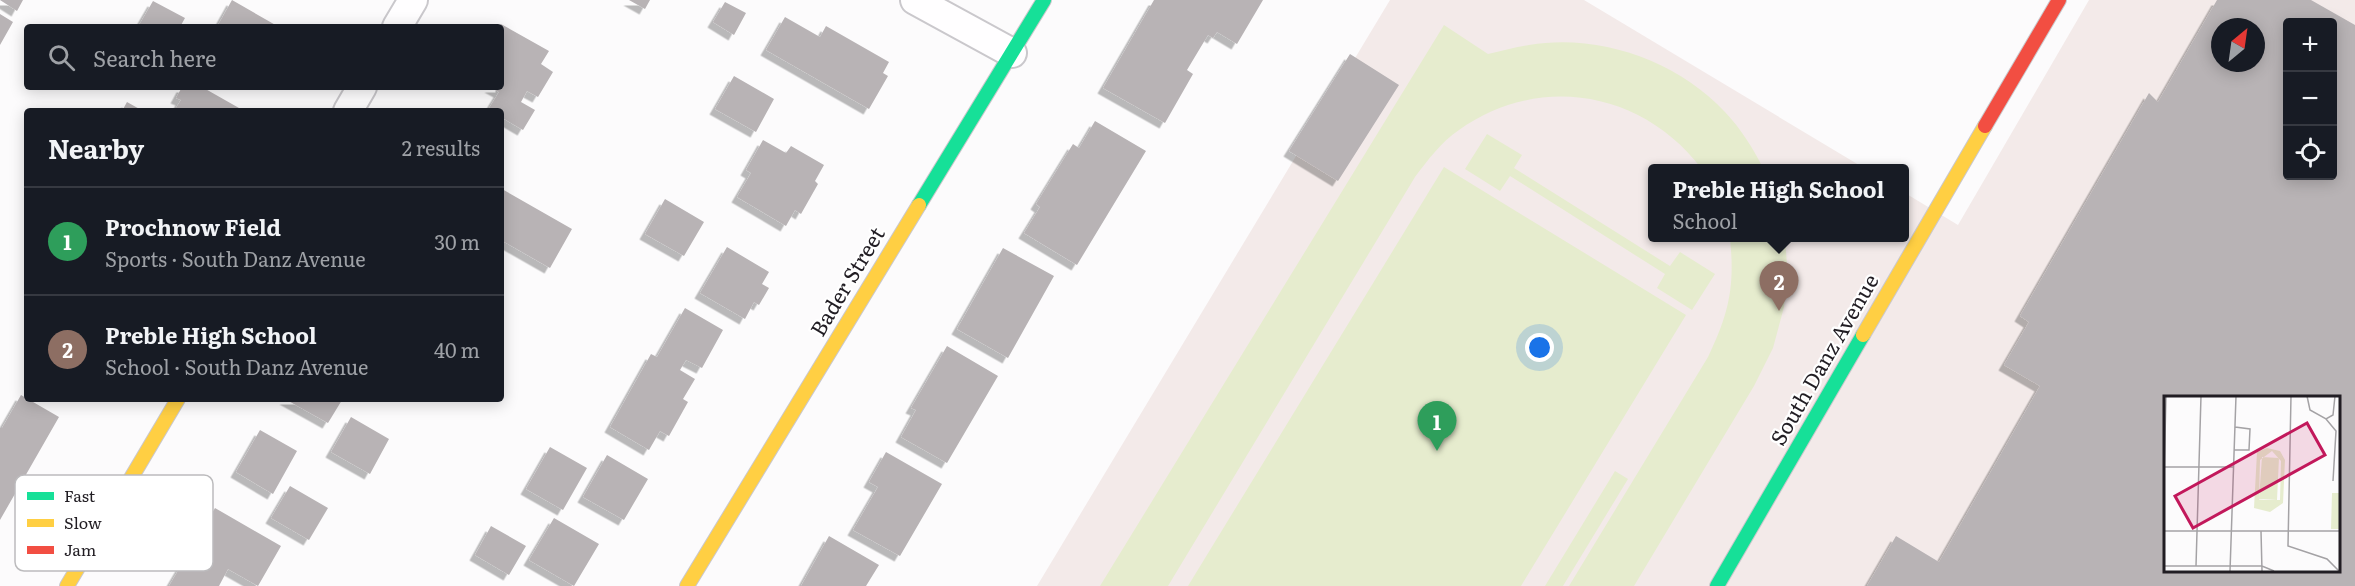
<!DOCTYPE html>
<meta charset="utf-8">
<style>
body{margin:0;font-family:Literata,serif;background:#20242c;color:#f1f3f6}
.controls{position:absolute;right:18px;top:18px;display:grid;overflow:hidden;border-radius:6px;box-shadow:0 3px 15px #0003}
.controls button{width:54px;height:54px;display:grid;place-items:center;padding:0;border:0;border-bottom:2px solid #363941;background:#171b24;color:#f1f3f6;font:30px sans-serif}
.compass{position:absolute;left:2211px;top:18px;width:54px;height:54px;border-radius:50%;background:#171b24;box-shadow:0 3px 15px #0003;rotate:29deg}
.you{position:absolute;left:1540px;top:348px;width:21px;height:21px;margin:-15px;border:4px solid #fff;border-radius:50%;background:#1a73e8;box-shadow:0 0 0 9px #1a73e833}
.badge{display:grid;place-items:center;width:39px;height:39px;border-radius:50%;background:#6e6b6f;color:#fff;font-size:20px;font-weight:700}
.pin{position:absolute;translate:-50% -50px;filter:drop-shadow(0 2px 3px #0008)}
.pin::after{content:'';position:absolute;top:32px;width:21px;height:18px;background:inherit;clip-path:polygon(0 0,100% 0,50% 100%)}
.popup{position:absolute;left:1648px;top:164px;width:261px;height:78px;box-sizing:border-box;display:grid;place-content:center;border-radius:6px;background:#171b24;filter:drop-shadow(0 2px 4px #0005);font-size:20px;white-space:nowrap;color:#9ea1a6}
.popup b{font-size:22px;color:#f1f3f6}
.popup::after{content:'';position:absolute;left:50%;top:100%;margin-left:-12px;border:12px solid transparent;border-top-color:#171b24}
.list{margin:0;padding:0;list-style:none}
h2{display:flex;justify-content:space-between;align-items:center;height:78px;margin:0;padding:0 24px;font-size:26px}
h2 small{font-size:20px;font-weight:400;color:#9ea1a6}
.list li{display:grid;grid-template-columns:39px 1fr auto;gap:18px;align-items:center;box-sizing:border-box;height:108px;padding:0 24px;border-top:2px solid #363941}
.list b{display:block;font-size:22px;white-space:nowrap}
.list p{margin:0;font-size:20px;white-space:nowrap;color:#9ea1a6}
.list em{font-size:20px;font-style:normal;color:#9ea1a6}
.icon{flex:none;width:33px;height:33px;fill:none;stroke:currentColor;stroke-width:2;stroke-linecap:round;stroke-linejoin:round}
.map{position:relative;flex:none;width:2355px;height:586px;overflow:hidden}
.search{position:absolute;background:#171b24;box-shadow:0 3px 15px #0003;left:24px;top:24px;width:480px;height:66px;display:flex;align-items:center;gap:15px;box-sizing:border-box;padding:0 21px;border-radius:6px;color:#9ea1a6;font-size:22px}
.panel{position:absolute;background:#171b24;box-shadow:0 3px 15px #0003;left:24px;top:108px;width:480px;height:294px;border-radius:6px}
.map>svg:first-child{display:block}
</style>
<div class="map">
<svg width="2355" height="586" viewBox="0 0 2355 586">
<defs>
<filter id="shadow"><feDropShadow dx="-5.5" dy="5.5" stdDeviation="0" flood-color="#0004"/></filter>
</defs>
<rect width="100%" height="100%" fill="#fcfbfc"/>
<path fill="#f3eae9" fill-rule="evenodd" d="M1390 0H1584L1864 168H1653V238H1905V193L1958 225 2089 0H2355V586H1037ZM2288 22H2332V176H2288ZM2220 27H2256V63H2220ZM2166 397H2338V570H2166Z"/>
<path fill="#e6ecce" d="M1444 25 1488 54C1502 51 1515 47 1529 45 1598 33 1677 60 1725 112 1741 129 1753 148 1763 168H1701C1642 91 1539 73 1459 130 1441 142 1428 160 1415 177L1168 586H1100Z
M1487 134 1522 155 1514 168 1670 266 1680 252 1715 274 1692 310 1657 288 1665 274 1510 176 1500 191 1465 169Z
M1444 167 1686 315 1521 586H1188Z
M1730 238H1785L1787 265 1784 307 1773 348 1754 386 1634 586H1569L1708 357C1729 313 1735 287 1730 238Z
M1615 471 1628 479 1563 586H1545Z"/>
<path fill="#b8b3b5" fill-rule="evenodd" filter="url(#shadow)" d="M0 0H23L17 11Z
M232 0 279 27H217Z
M629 0H650L645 9Z
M1154 0H1263L1237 44 1217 32 1213 38 1208 35 1187 70 1193 74 1165 123 1103 88Z
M2217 0H2311L2355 25V586H1867L1896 536 1939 562 2040 386 2004 365 2029 322 2020 316 2149 93 2158 102ZM2288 22H2332V176H2288ZM2220 27H2256V63H2220ZM2166 397H2338V570H2166Z
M153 1 185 18 180 27H138Z
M725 2 746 13 734 35 713 22Z
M0 14 13 22 0 45Z
M785 17 820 37 826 26 889 62 883 73 888 76 869 109 766 50Z
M501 24 549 51 541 64 553 72 538 97 527 91 521 102 535 110 523 130 501 117V111L488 110 499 92 490 87H501L500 27Z
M1350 54 1399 85 1338 181 1289 151Z
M734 76 774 99 756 132 715 109Z
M182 87H202L239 108 237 111H174L181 100 176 98Z
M127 102 143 111H122Z
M1095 121 1146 151 1077 265 1024 233 1040 207 1036 204 1073 144 1079 148Z
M763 140 786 153 791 146 824 165 815 181 818 184 801 214 795 210 786 226 737 197 751 173 746 170Z
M502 189 572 229 550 268 501 240Z
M665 199 704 222 684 256 645 234Z
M727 247 769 272 762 284 769 288 759 305 754 302 745 319 700 293Z
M1003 248 1054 276 1008 358 957 329Z
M685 308 723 330 702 368 686 360 680 370 695 379 683 399 688 402 669 436 660 431 649 450 610 427 651 354 657 357Z
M947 346 998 376 947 463 901 437 916 410 911 408Z
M21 395 59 417 0 520V428H2Z
M285 399H340L342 400 328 423Z
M351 417 389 439 370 474 331 452Z
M260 430 297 451 273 494 236 472Z
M550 447 587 468 563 510 526 489Z
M886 452 942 484 900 556 853 530 878 487 869 482Z
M607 455 648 479 624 520 583 497Z
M290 486 328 508 309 540 271 518Z
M215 508 281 546 258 586 228 569 219 586H169Z
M554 518 599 544 574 586 529 560Z
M491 526 526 546 509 575 475 555Z
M829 536 879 565 866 586H801Z"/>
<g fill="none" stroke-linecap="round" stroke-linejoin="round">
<g stroke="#cac8cc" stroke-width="32">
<path id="street" d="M915 0 1012 53
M397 27 413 0
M348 111 362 87"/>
</g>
<g stroke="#cac8cc" stroke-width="16">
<path id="fast" d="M919 205 1044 0
M1717 586 1863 335"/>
</g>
<g stroke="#cac8cc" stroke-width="16">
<path id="slow" d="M1863 335 1985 126
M67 586 178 399
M687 586 919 205"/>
</g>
<g stroke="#cac8cc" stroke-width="16">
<path id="jam" d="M1985 126 2059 0"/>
</g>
<use href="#street" stroke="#fffeff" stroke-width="28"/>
<use href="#fast" stroke="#16e098" stroke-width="14"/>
<use href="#slow" stroke="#ffcf43" stroke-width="14"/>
<use href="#jam" stroke="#f24e42" stroke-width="14"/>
</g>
<g text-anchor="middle" stroke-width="4.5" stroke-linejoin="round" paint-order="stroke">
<g font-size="21" fill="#211d23" stroke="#fff">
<text transform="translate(848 282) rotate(-59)" y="7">Bader Street</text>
<text transform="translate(1825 360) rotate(-60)" y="7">South Danz Avenue</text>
</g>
</g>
<g transform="translate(2164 396)">
<rect width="176" height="176" fill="#fcfbfc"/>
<path d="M168 97H175V133H167Z" fill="#e6ecce"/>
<path d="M103 52 116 55 121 64 119 107 106 116 90 112 93 56ZM108 55 117 65 116 104H95L96 64ZM98 61 115 62 113 104 95 103Z" fill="#e6ecce" fill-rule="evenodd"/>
<path fill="none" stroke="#a4a2a5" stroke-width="1.5" d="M127 0 124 150 163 163 175 175M143 0 146 14 162 23 169 19 171 0M162 23 172 35 169 85M70 54H85L86 33 71 31M0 71H69M0 81 2 0M0 135H176M97 135 98 175M0 170H98L110 175M32 170 37 0M66 175 72 0"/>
<path fill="#c2185b" fill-opacity="0.15" stroke="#c2185b" stroke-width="3" d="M143 27 161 59 29 132 11 100Z"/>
<rect width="176" height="176" fill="none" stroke="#211d23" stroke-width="3"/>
</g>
<rect x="15" y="475" width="198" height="96" rx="9" fill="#fff" stroke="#bcbbbd" stroke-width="1.5"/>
<rect x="27" y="492" width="27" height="8" fill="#16e098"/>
<rect x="27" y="519" width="27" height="8" fill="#ffcf43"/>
<rect x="27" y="546" width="27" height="8" fill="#f24e42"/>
<g font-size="16" fill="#211d23">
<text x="64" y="502">Fast</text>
<text x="64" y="529">Slow</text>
<text x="64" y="556">Jam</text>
</g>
</svg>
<div class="controls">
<button>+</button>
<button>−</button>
<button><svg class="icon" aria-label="locate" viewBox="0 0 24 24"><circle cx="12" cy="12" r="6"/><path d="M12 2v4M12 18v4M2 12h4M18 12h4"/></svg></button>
</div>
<svg class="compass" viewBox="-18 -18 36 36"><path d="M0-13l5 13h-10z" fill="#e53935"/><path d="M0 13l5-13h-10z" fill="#9ea1a6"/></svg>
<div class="you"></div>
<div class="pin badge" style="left:1437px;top:451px;background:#2e9e5b">1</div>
<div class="pin badge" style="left:1779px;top:311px;background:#8d6e63">2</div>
<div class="popup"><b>Preble High School</b>School</div>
<div class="search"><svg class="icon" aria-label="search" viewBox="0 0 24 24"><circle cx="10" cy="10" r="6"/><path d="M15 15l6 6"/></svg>Search here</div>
<section class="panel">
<h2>Nearby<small>2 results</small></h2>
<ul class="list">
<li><span class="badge" style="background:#2e9e5b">1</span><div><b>Prochnow Field</b><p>Sports · South Danz Avenue</p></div><em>30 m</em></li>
<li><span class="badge" style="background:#8d6e63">2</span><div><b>Preble High School</b><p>School · South Danz Avenue</p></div><em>40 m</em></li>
</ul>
</section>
</div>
